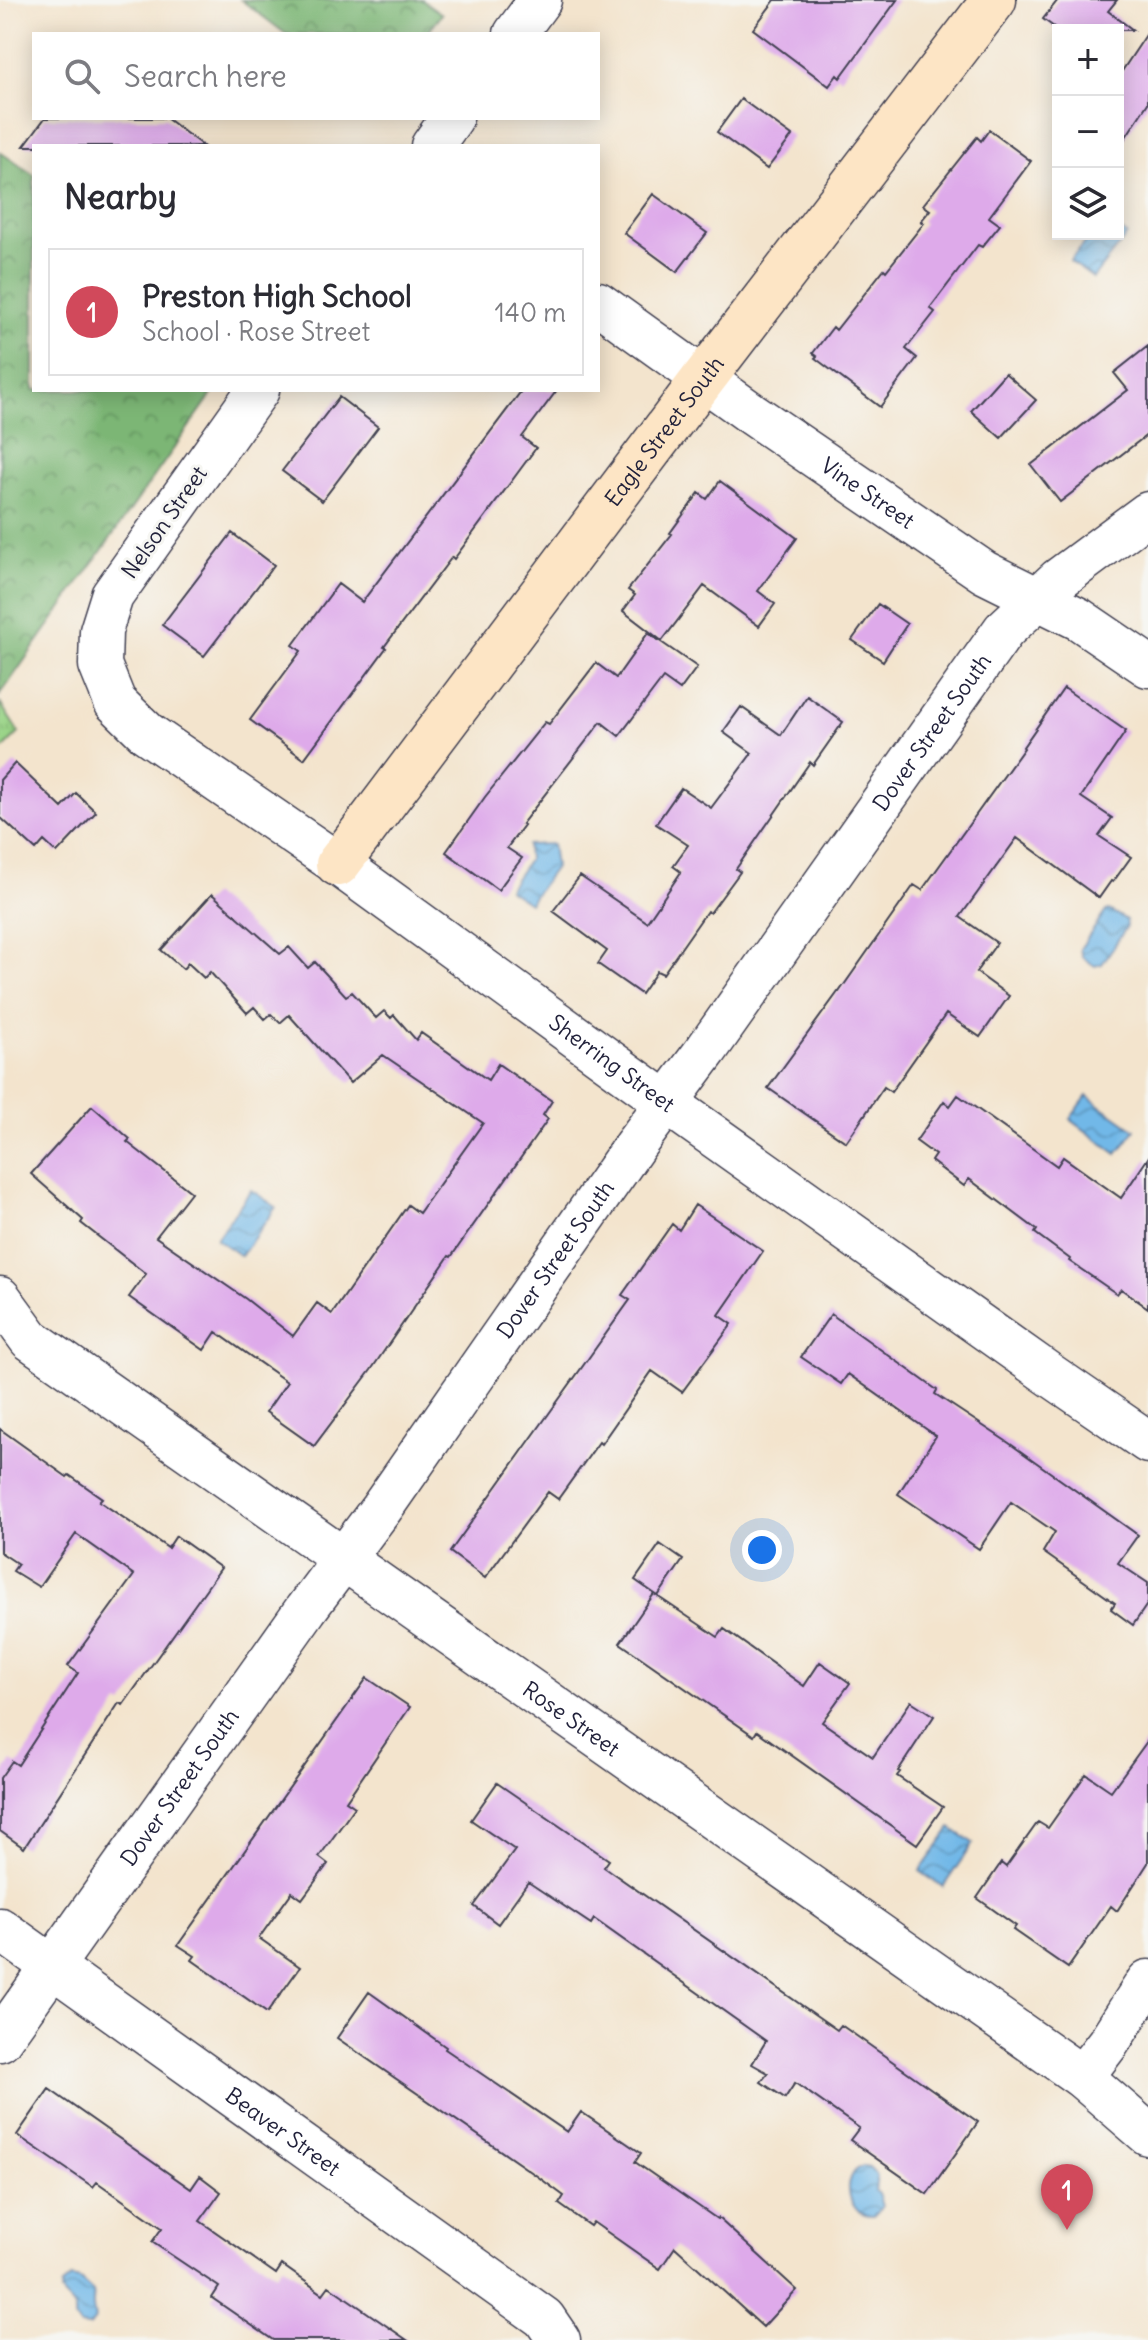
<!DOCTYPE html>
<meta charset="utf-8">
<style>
body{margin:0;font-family:Delius,sans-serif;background:#f2f2f3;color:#2b2b33}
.controls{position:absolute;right:24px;top:24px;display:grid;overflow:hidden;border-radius:0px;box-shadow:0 4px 20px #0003}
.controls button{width:72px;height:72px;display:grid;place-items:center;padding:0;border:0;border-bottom:2px solid #e1e1e2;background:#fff;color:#2b2b33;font:40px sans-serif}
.you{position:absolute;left:762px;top:1550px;width:28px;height:28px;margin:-20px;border:6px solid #fff;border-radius:50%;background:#1a73e8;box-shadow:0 0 0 12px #1a73e833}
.badge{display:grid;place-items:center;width:52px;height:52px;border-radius:50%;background:#d1495b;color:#fff;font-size:26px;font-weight:700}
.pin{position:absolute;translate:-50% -66px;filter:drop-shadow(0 2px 4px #0008)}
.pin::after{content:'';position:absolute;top:42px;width:28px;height:24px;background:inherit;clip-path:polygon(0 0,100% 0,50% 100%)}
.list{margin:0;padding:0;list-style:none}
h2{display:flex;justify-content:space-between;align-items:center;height:104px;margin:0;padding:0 32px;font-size:34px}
h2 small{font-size:26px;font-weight:400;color:#7c7c81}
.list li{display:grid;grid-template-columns:52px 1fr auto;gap:24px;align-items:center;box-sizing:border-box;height:128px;margin:0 16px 16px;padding:0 16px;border:2px solid #e1e1e2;border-radius:0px}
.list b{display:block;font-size:30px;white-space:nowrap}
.list p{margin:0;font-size:26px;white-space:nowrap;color:#7c7c81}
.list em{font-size:26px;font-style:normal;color:#7c7c81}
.icon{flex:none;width:44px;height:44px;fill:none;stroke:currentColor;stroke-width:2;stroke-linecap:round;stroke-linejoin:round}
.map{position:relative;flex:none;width:1148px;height:2340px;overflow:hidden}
.search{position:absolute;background:#fff;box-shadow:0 4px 20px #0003;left:32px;top:32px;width:568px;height:88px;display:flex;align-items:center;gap:20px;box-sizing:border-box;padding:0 28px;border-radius:0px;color:#7c7c81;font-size:30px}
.panel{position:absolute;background:#fff;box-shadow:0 4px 20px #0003;left:32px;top:144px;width:568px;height:248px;border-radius:0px}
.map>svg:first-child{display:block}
</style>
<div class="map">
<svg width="1148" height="2340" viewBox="0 0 1148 2340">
<defs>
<pattern id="grass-tufts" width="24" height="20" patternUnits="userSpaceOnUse" patternTransform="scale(2)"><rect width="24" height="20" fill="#9ad487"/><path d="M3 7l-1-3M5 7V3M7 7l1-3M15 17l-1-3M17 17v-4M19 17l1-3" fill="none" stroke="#84b675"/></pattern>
<pattern id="forest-crowns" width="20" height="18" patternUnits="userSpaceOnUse" patternTransform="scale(2)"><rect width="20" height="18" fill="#7bb674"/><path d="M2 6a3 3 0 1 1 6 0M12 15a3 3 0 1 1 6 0" fill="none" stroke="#649460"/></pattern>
<pattern id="water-waves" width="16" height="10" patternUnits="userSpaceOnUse" patternTransform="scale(2)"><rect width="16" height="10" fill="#71b8e8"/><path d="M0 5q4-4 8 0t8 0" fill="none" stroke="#5c95bd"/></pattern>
</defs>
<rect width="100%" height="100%" fill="#f6f6f2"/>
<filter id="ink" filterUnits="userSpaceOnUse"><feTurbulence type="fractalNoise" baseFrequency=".0125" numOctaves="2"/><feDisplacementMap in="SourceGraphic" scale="16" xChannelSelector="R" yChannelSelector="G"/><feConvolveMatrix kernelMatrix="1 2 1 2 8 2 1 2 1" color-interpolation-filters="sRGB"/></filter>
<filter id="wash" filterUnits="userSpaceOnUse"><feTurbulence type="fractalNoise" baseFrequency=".006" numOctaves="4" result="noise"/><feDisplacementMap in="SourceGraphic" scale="32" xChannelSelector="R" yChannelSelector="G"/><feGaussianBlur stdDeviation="1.8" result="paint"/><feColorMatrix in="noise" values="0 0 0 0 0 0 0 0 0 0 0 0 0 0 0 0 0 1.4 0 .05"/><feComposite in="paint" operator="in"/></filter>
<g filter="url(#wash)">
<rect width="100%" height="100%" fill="#f3e4cd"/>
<path fill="url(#grass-tufts)" stroke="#5e7b61" stroke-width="2" d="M0 703 19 733 0 752Z"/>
<path fill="url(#forest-crowns)" stroke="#4e6c58" stroke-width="2" d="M241 0H422L442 14 426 34H286Z
M0 152 34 175V390H215L0 695Z"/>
<path fill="url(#water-waves)" stroke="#4a6d92" stroke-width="2" d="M1118 229 1127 235 1093 278 1070 261 1091 234H1118Z
M552 844 555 867 529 903 508 889 528 860 527 845Z
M1109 910 1126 920 1127 926 1102 964 1095 966 1082 957 1080 949 1106 911Z
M1087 1096 1135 1130 1117 1154 1070 1119Z
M251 1190 276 1207 241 1256 216 1239Z
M951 1828 973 1843 943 1887 920 1871Z
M863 2166 869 2167 877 2175 875 2191 879 2195 882 2207 873 2216C848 2218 839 2175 863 2166Z
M71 2278 80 2280 93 2292C94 2296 93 2299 93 2303 92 2315 100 2319 88 2327L80 2326 75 2318C77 2305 68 2303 61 2293L62 2285Z"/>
<g id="blocks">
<path fill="#deaaea" d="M775 0H897L840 78 837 75 829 86 753 29Z
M1058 0H1117L1108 11 1133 30H1058L1043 19Z
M1148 32V103L1118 149V77Z
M741 99 792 136 767 169 717 132Z
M45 118H166L203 146H24Z
M989 130 1031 161 989 217 1000 225 982 247 978 245 930 308 935 312 906 349 917 358 880 407 815 358 817 356 813 353 833 327 836 330 884 269 886 271 924 223 921 221 930 210 923 205 977 137 981 141Z
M653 194 707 233 677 272 624 233Z
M1148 346V434L1060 502 1031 465 1128 390 1114 373Z
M1005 373 1036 400 1001 438 971 411Z
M522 390H557L522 437 536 448 454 559 452 557 384 647 386 648 304 759 250 720 301 651 293 645 338 584 362 602Z
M339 397 378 427 322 501 282 471Z
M720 481 797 538 758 591 775 604 759 626 704 586 662 641 623 611 635 595 628 590 672 534 670 533 699 493 707 499Z
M232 533 274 565 204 656 162 625Z
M878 604 907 624 883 661 852 640Z
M648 633 697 667 680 690 663 678 619 736 601 722 522 824 524 825 507 848 522 858 498 890 446 852 485 797 545 722 549 724 596 663 616 678Z
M1064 688 1126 731 1081 797 1112 818 1099 836 1131 857 1113 882 1111 881 1099 898 1017 838 960 917 997 943 976 972 1009 996 980 1037 946 1014 891 1092 884 1087 846 1142 768 1088 838 992H839L914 885 922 890 1024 748 1023 747Z
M807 696 843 722 813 765 810 762 736 869 740 872 710 913 707 911 663 974 657 971 641 994 598 964 607 951 553 911 580 876 647 922 681 872 673 866 688 845 656 824 681 788 711 808 752 753 723 732 741 707 781 735Z
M15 763 62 808 76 793 96 812 57 853 44 841 36 850 0 817V780Z
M212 894 280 954 289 947 308 968 315 962 346 996 352 992 376 1018 384 1011 391 1018 394 1015 416 1040 421 1033 488 1080 498 1064 552 1101 543 1115 548 1119 451 1257 449 1256 371 1370 314 1446 266 1412 287 1382 216 1332 204 1350 129 1297 146 1274 81 1223 83 1220 31 1174 92 1106 130 1139 127 1142 191 1192 156 1237 246 1299 293 1336 317 1303 332 1314 408 1205 419 1213 483 1123 383 1055 350 1083 289 1015 280 1023 271 1014 265 1019 254 1007 247 1013 210 972 204 978 188 963 183 969 161 950Z
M958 1095 1057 1166 1063 1157 1121 1198 1148 1158V1308L1121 1289 1117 1294 1069 1261 1070 1259 1035 1233 1037 1230 969 1179 964 1186 931 1161 935 1155 916 1141 944 1101 950 1106Z
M695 1205 763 1251 719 1315 732 1324 682 1392 652 1371 601 1444 599 1442 558 1499 548 1492 485 1578 450 1552 630 1300 622 1295 672 1224 679 1230Z
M831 1314 937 1390 935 1394 1009 1443 1138 1535 1118 1563 1148 1583V1603L1133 1625 1111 1609 1115 1603 1043 1552 1055 1532 1011 1502 979 1549 898 1494 936 1436 848 1374 841 1384 801 1357Z
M0 1429 67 1477 69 1475 102 1498 99 1501 168 1548 176 1536 221 1568 123 1705 119 1703 24 1848 0 1831V1778L12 1761 18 1765 78 1673 68 1666 134 1575 76 1534 39 1587 13 1571 18 1564 0 1552Z
M660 1544 683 1560 658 1596 635 1580Z
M654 1594 718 1637 724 1629 804 1686 820 1662 850 1683 822 1722 873 1757 911 1701 934 1716 898 1771 900 1772 897 1776 943 1807 917 1844 757 1731 754 1736 620 1643Z
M367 1678 410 1707 346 1801 355 1807 319 1857 328 1864 302 1899 292 1892 259 1938 300 1967 267 2013 192 1960 195 1956 178 1945Z
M1148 1740V1863L1117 1911 1111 1906 1068 1968 1013 1930 1016 1926 977 1898 1001 1863 1006 1867 1038 1822 1048 1828 1086 1774 1111 1791Z
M497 1783 609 1860 604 1867 837 2030 841 2025 978 2122 927 2194 850 2140 859 2128 795 2083 785 2098 761 2082 768 2073 752 2064 766 2041 594 1919 591 1924 528 1882 498 1924 474 1906 515 1850 471 1820Z
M369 1992 446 2047 445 2049 567 2132 581 2112 641 2153 635 2162 717 2219 718 2218 797 2290 763 2327 675 2247 660 2269 593 2222 590 2226 559 2204 564 2196 537 2176 337 2038Z
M49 2089 191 2189 200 2176 221 2192 200 2221 276 2274 282 2265 323 2294 329 2286 407 2340H273L212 2298 219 2287 152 2242 162 2228 97 2182 93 2187 17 2135Z"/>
</g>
</g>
<g filter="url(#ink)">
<use href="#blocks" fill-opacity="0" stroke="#413f51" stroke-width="2"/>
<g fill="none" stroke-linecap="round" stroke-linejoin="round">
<g stroke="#413f51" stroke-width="45">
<g id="street">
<path d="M515 34 540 0"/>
<path d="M432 146 452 118"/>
<path id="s1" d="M598 303 751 413 984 572 1079 619 1148 666"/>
<path id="s2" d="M258 390 112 596 101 631 100 665 115 702 147 733 338 864 667 1103 1049 1374 1148 1442"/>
<path id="s3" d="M0 1298 30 1339 1082 2077 1148 2134"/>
<path id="s4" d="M0 1929 544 2318 559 2340"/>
<path id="s5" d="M0 2040 306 1609 381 1509 635 1145 707 1049 1004 630 1059 579 1148 513"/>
<path d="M1082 2077 1108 2043 1148 1981"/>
</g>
</g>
<g stroke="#413f51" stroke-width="47">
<g id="secondary">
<path id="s6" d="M338 864 704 378 994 0"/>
</g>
</g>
<use href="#street" stroke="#fff" stroke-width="42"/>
<use href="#secondary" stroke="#fde5c5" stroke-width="44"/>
</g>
</g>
<g text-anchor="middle" stroke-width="6" stroke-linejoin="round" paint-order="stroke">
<g font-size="22" fill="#22223b" stroke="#f6f6f2">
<text dy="8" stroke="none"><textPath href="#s6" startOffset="542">Eagle Street South</textPath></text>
<text dy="8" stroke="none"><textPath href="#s1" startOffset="330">Vine Street</textPath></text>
<text transform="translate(164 522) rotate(-55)" y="8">Nelson Street</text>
<text dy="8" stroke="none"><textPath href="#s5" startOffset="1606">Dover Street South</textPath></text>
<text dy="8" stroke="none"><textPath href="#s2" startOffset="978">Sherring Street</textPath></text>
<text dy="8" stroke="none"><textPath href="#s5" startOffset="958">Dover Street South</textPath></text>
<text dy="8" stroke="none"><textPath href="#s3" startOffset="712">Rose Street</textPath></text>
<text dy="8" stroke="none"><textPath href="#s5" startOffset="310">Dover Street South</textPath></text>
<text dy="8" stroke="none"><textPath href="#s4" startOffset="348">Beaver Street</textPath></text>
</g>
</g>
</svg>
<div class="controls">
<button>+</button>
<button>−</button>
<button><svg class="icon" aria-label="layers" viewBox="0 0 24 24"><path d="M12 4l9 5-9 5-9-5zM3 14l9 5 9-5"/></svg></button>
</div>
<div class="you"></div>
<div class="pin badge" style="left:1067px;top:2230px">1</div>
<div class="search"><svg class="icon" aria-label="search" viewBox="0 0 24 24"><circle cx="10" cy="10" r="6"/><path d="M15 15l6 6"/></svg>Search here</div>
<section class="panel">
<h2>Nearby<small></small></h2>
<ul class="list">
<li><span class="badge">1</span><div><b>Preston High School</b><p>School · Rose Street</p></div><em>140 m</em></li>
</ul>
</section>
</div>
